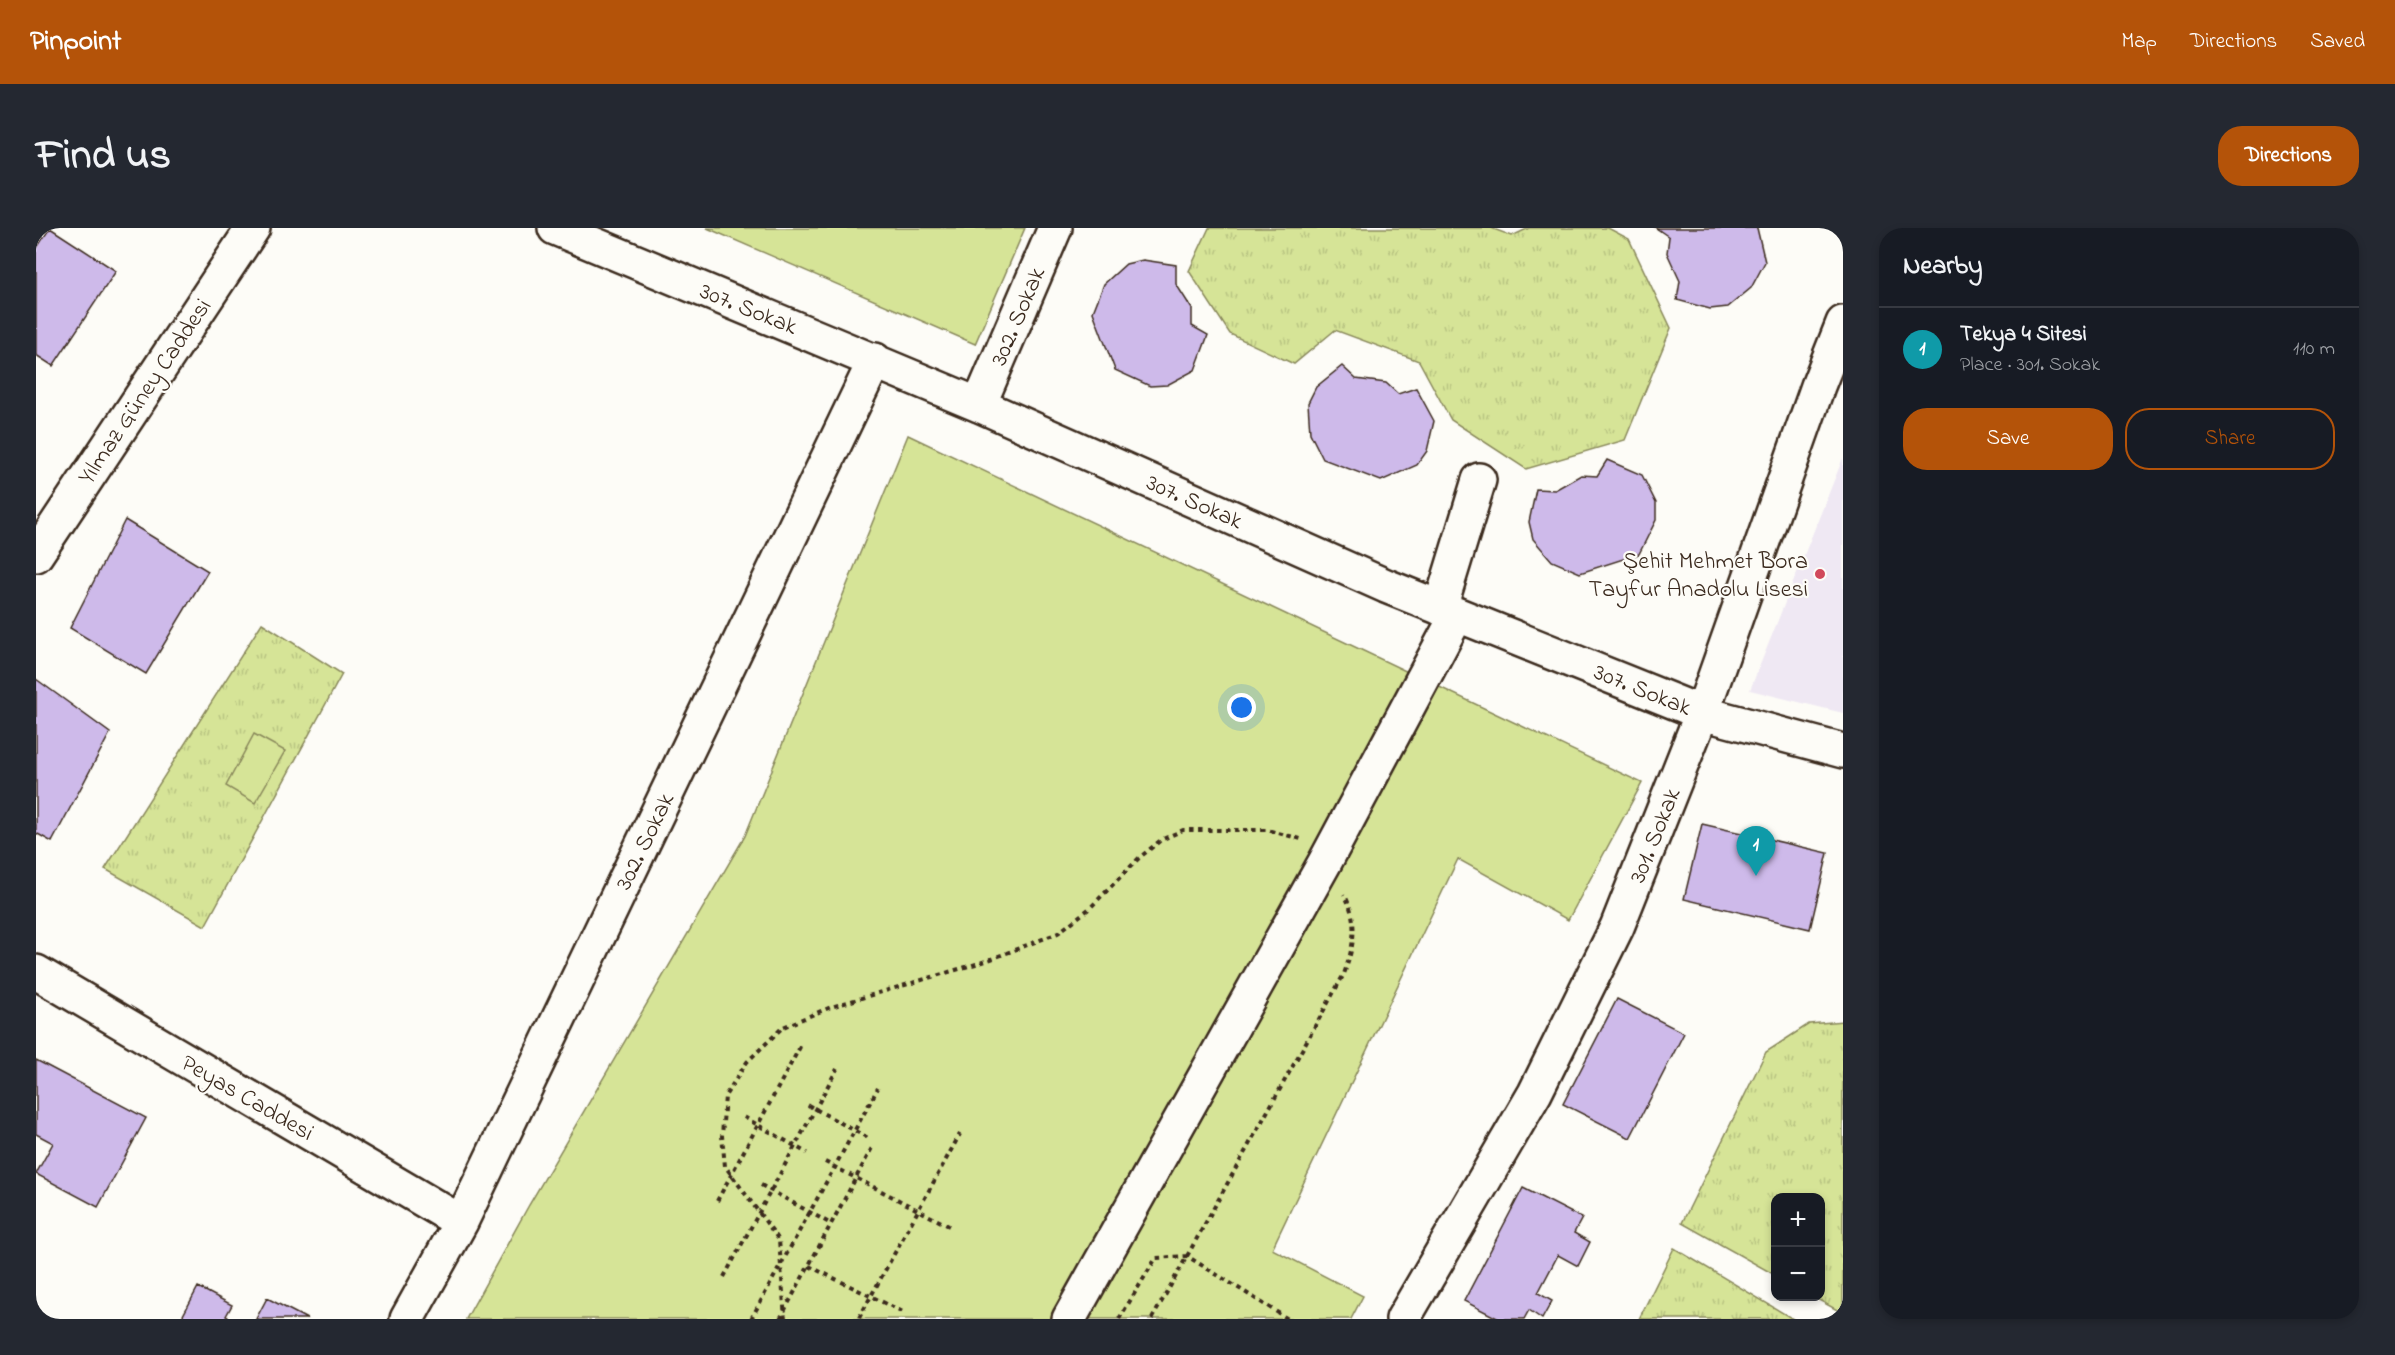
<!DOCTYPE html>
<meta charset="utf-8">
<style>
body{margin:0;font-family:"Indie Flower",sans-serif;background:#242831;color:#f1f3f6}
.controls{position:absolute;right:18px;bottom:18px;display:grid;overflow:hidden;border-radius:12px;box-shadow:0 3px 9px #0003}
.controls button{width:54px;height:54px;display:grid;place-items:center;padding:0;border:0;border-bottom:2px solid #363941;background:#171b24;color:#f1f3f6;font:30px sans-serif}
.you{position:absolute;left:1206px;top:480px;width:21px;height:21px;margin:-15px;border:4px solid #fff;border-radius:50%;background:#1a73e8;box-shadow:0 0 0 9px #1a73e833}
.badge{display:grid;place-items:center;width:39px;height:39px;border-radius:50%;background:#b45309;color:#fff;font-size:20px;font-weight:700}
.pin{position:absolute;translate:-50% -50px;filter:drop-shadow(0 2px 3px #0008)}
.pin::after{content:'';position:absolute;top:32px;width:21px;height:18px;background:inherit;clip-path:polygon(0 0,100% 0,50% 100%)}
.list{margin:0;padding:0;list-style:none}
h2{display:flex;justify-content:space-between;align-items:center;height:78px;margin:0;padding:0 24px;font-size:26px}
h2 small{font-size:20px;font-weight:400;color:#9ea1a6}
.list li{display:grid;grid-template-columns:39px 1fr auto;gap:18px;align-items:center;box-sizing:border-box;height:84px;padding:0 24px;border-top:2px solid #363941}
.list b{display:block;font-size:22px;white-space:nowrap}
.list p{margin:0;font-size:20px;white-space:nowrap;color:#9ea1a6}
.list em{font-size:20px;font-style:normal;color:#9ea1a6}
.actions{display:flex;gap:12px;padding:18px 24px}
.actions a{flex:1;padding:14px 0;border:2px solid #b45309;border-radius:24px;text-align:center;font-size:21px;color:#b45309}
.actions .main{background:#b45309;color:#fff}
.map{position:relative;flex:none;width:1807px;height:1091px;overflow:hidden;border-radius:24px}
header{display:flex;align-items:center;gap:36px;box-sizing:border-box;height:84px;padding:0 30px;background:#b45309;color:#fff}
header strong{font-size:28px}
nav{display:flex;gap:33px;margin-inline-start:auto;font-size:21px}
.intro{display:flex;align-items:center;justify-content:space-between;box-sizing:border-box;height:144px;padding:0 36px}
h1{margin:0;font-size:42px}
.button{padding:15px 27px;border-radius:24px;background:#b45309;color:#fff;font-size:21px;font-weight:700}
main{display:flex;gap:36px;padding:0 36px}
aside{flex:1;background:#171b24;border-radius:24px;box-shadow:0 3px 9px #0003}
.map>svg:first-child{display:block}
</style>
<header>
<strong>Pinpoint</strong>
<nav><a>Map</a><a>Directions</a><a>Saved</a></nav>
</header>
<div class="intro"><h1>Find us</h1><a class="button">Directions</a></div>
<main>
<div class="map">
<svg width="1807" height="1091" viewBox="0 0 1807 1091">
<defs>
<pattern id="grass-tufts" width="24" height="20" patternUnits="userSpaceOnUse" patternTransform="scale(1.5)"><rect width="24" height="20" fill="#d6e497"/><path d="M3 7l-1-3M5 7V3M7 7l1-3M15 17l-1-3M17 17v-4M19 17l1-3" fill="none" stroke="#b9c482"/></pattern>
</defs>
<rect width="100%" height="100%" fill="#fdfcf7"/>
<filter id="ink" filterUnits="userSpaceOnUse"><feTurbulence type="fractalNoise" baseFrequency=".0167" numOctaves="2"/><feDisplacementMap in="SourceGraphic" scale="12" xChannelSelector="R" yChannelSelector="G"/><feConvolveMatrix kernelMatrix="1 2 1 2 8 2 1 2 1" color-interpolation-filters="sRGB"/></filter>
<g filter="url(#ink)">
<path fill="#efe8f3" d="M1807 230V485L1714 462Z"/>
<path fill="url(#grass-tufts)" stroke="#88875a" stroke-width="1.5" d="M1173 0H1455L1476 8 1493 0H1572L1593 11 1635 100 1589 212 1490 241 1415 192 1383 133 1299 102 1258 136 1194 106 1153 43Z
M226 395 306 446 169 698 69 641Z
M1807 793V1076L1803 1083 1777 1069 1784 1068V970H1740L1739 1047 1646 995 1730 824 1773 796Z
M1638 1020 1757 1091H1603Z"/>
<path fill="#d6e497" stroke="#88875a" stroke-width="1.5" d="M671 0H989L939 116Z
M872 207 1606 555 1532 692 1422 631 1236 1021 1327 1068 1315 1091H430L493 977 709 608Z
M218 506 249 523 219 575 190 558Z"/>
<path fill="#cebaea" stroke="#3b2a1e" stroke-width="1.5" d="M14 0 80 43 17 138 0 127V21Z
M1620 0H1721L1729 34 1715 60 1692 79 1674 81 1641 72 1644 53 1631 25 1633 9Z
M1107 32 1140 37V56L1156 81V98L1172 107 1159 142 1131 157 1114 158 1079 142 1057 84 1068 56 1090 36Z
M1306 138 1320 151 1350 155 1362 166 1380 160 1398 193 1391 223 1381 237 1345 253 1287 231 1274 205 1272 175 1280 159Z
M1571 232 1606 247 1620 275V292L1603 326 1544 345 1516 333 1497 311 1493 294 1500 261 1519 262 1545 247 1561 248Z
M89 292 172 343 110 446 34 400Z
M0 451 74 505 16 614 0 605Z
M1666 596 1792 625 1774 701 1648 671Z
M1581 771 1648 805 1594 910 1527 876Z
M0 832 110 890 62 979 0 946 17 915 0 906Z
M1487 960 1546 990 1538 1005 1554 1014 1542 1038 1522 1027 1502 1065 1516 1073 1506 1091 1493 1082 1488 1091H1463L1428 1073Z
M162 1059 196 1077 190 1088 195 1091H145Z
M231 1070 271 1091H220Z"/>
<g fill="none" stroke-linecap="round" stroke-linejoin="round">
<g stroke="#3b2a1e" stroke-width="38">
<path id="minor" d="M519 0 943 177 1350 358 1666 485 1807 523
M943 177 1019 0
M0 327 217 0
M1404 380 1443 252
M0 744 425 994
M371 1091 425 994 839 132
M1033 1091 1289 634 1421 387
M1367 1091 1499 865 1581 699 1666 485 1782 158 1807 95"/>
</g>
<path stroke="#3b2a1e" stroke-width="4" stroke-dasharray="4.5 4.5" stroke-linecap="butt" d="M772 877 832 910
M708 889 771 925
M789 934 913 998
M725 957 795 996
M681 973 765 817
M773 1038 867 1084
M688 1049 801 841
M823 1090 924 906
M715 1091 842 860
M744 1091 837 918
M749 1091 743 1012 689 938 686 908 689 868 711 834 747 799 795 779 950 733 1022 705 1054 680 1103 630 1125 612 1147 602H1231L1265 611
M1083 1091 1120 1030 1151 1028 1252 1091
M1116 1091 1308 746C1318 718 1323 693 1308 666"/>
<use href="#minor" stroke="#fdfcf7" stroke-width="33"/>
</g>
</g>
<circle fill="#d1495b" stroke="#fdfcf7" stroke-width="2" cx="1784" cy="346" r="6"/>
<g text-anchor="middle" stroke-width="4.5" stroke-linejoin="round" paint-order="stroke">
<g font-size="24" fill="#3b2a1e" stroke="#fdfcf7">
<text transform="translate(713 80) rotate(22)" y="8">307. Sokak</text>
<text transform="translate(981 88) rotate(-67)" y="8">302. Sokak</text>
<text transform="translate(108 163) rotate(-56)" y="8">Yılmaz Güney Caddesi</text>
<text transform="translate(1159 273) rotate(24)" y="8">307. Sokak</text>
<text transform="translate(1607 461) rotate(22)" y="8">307. Sokak</text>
<text transform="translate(1618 607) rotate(-68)" y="8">301. Sokak</text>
<text transform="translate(608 613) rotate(-64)" y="8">302. Sokak</text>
<text transform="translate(212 869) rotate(30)" y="8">Peyas Caddesi</text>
</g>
<g font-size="24" fill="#3b2a1e" stroke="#fdfcf7" text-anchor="end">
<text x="1772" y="340">Şehit Mehmet Bora<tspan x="1772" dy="28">Tayfur Anadolu Lisesi</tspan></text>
</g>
</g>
</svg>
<div class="controls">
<button>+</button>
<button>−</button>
</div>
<div class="you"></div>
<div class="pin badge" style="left:1720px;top:648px;background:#0f9aa8">1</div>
</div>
<aside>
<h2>Nearby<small></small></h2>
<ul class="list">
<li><span class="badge" style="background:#0f9aa8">1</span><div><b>Tekya 4 Sitesi</b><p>Place · 301. Sokak</p></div><em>110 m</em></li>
</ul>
<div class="actions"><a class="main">Save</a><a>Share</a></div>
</aside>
</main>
